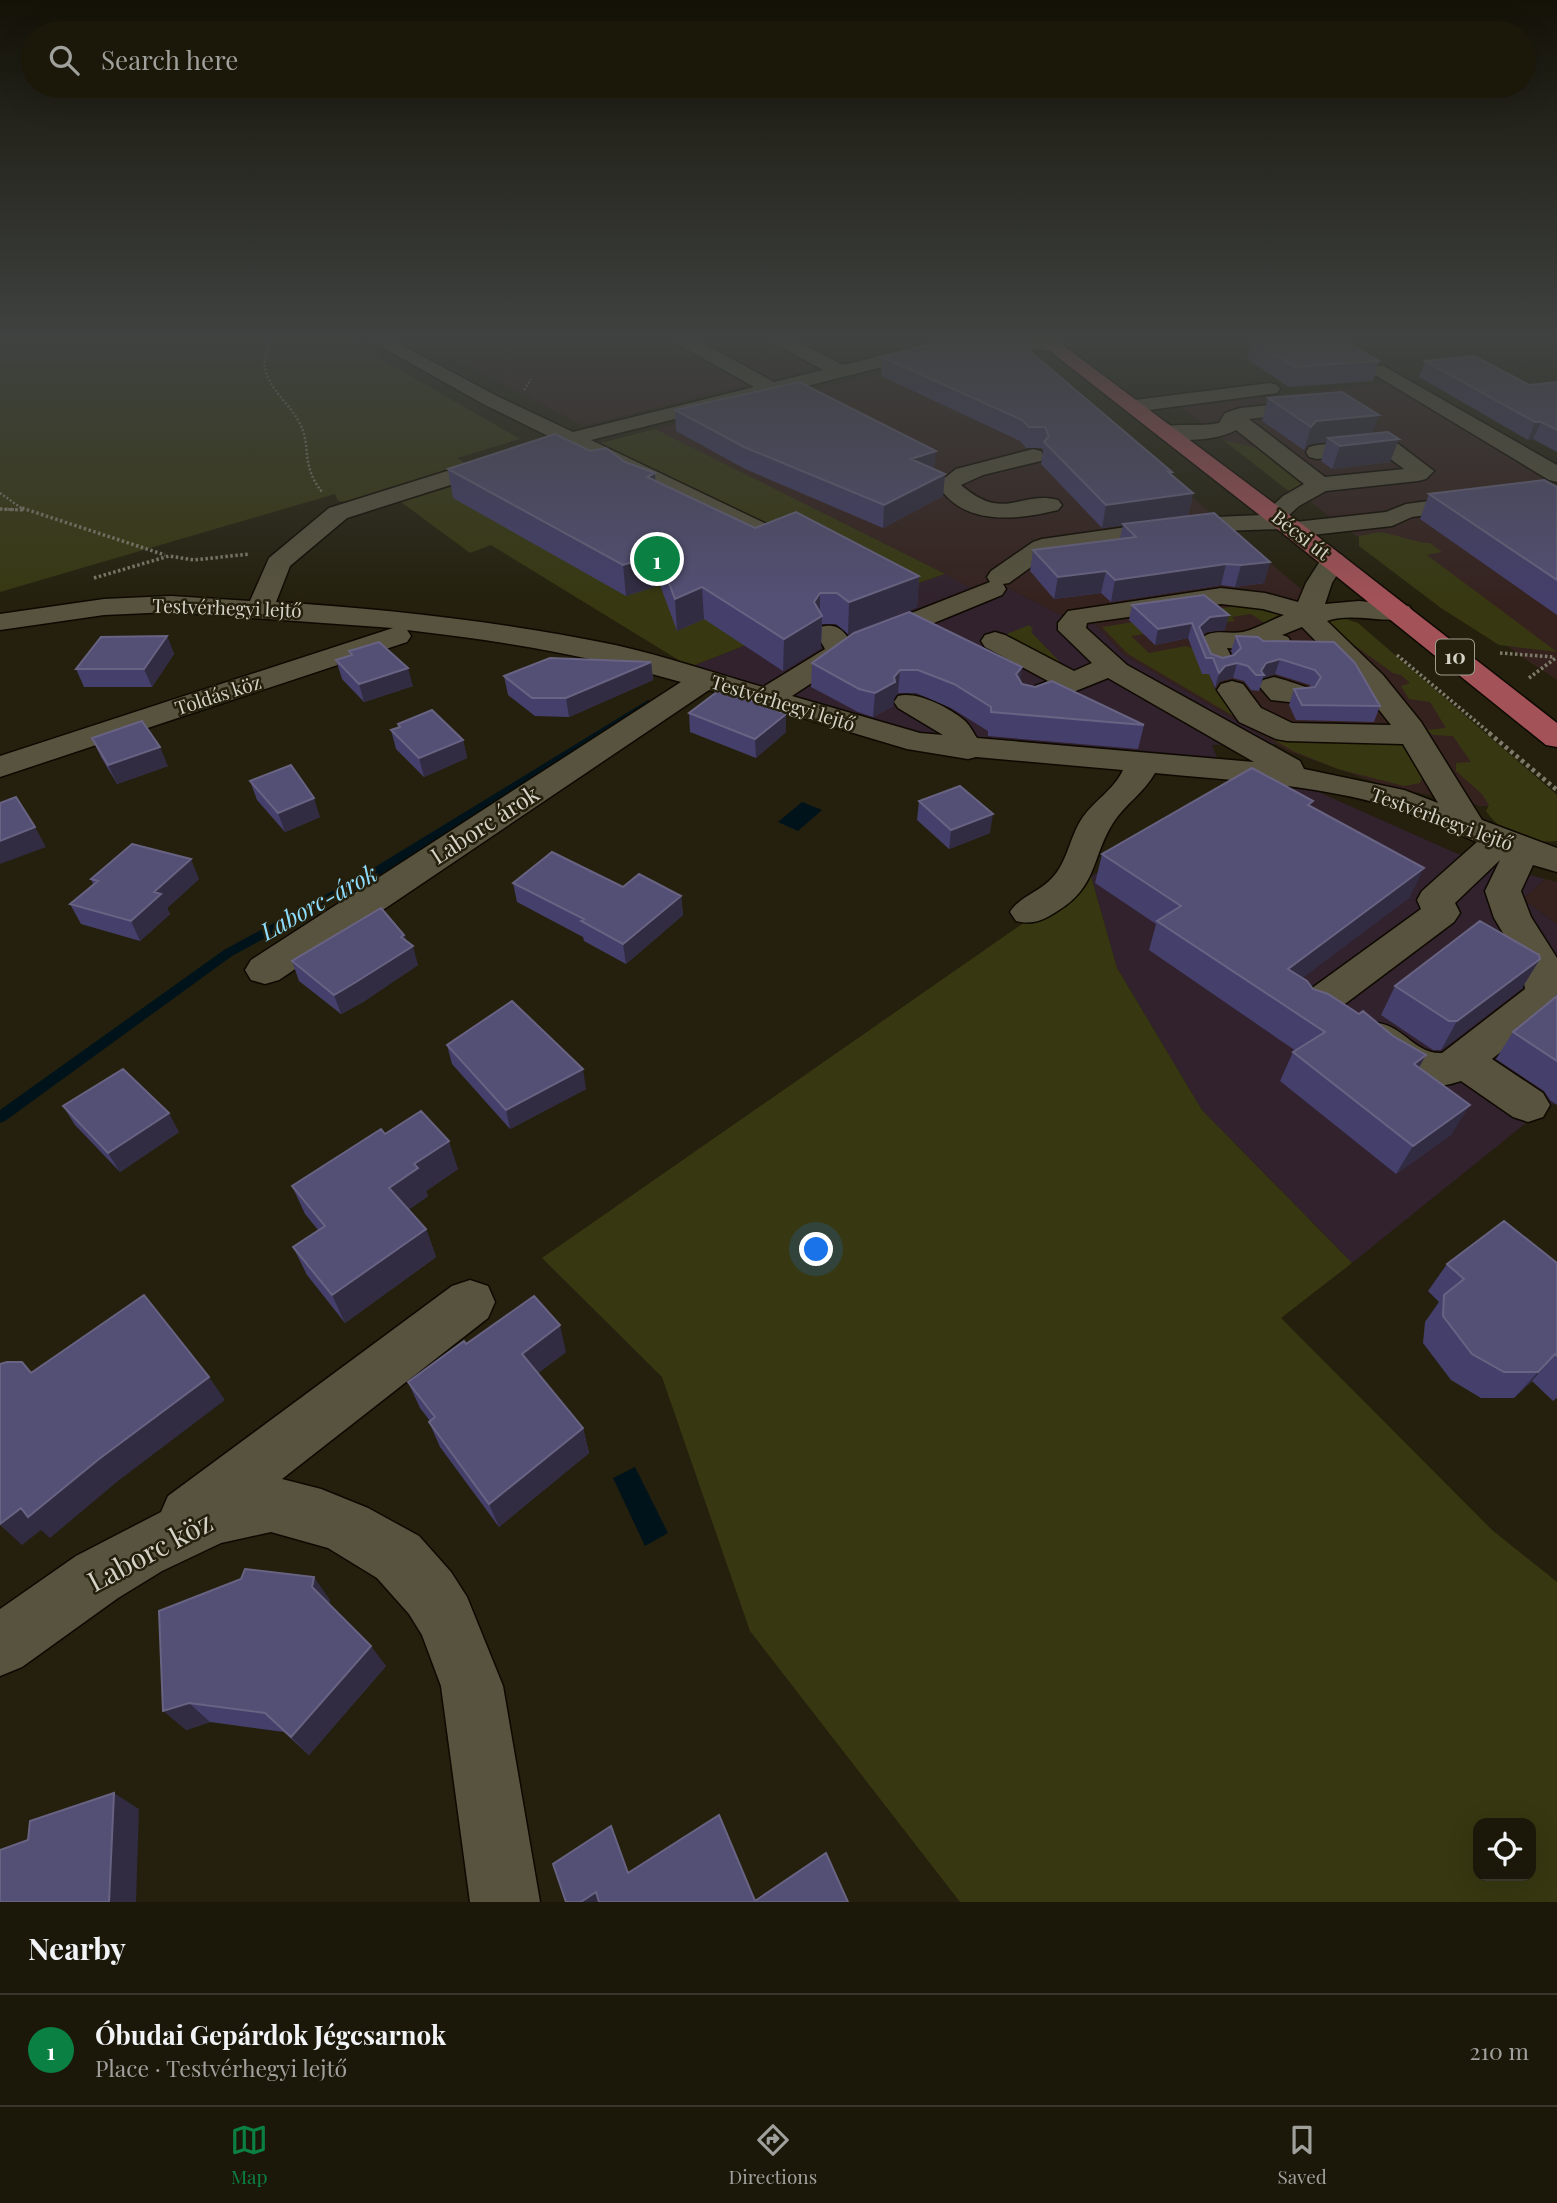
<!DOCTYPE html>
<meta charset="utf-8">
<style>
body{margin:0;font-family:"Playfair Display",serif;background:#242113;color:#f1f3f6}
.controls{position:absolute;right:21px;bottom:21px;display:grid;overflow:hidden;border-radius:14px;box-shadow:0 7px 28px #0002}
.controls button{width:63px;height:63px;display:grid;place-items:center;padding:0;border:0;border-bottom:2px solid #39372b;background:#1b180a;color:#f1f3f6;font:35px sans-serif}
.you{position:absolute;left:817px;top:1250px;width:24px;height:24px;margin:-18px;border:5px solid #fff;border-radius:50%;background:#1a73e8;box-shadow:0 0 0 10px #1a73e833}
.badge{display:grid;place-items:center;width:46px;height:46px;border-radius:50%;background:#0b8043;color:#fff;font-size:23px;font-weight:700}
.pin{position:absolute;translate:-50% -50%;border:4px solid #fff;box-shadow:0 2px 7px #0006}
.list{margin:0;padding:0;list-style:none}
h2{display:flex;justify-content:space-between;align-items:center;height:91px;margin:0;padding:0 28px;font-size:30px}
h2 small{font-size:23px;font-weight:400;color:#a0a09c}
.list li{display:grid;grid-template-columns:46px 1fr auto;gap:21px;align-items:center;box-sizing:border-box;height:112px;padding:0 28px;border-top:2px solid #39372b}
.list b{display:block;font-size:26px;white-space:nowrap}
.list p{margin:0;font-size:23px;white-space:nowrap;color:#a0a09c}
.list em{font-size:23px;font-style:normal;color:#a0a09c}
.icon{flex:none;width:38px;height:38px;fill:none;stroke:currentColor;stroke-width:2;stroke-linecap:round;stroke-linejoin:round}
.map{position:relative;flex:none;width:1557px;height:1902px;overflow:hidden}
.search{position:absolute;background:#1b180a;box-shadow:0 7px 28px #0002;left:21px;right:21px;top:21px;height:77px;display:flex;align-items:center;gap:18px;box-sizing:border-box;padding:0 24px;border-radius:38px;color:#a0a09c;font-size:26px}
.sheet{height:203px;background:#1b180a}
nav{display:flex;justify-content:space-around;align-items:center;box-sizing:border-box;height:98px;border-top:2px solid #39372b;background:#1b180a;font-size:19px;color:#a0a09c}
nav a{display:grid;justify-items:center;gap:4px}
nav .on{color:#0b8043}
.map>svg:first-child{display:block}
</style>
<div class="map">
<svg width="1557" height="1902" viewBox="0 0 1557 1902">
<rect width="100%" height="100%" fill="#24200d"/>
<path fill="#35221f" d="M415 337H943L583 426Z
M999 344 1013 347 1549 797 1518 806H1480L1383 785 1288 751 1123 654 1095 624 1086 625 1054 612 999 583 976 591 655 429Z
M1388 383 1557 487V680L1525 659 1180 407Z
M1545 879 1557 882V924L1523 899Z"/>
<path fill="#31222d" d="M945 574 976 591 999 583 1054 612 1086 625 1095 624 1123 654 1276 744 1212 745 1219 762 965 742 920 733 690 667 818 617Z
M1257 786 1314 790 1458 854 1545 879 1523 899 1557 924V1102L1531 1119 1352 1263 1202 1110 1117 968 1091 876Z"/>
<path fill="#373811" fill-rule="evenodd" d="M0 337H343L520 439 457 458 466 464 349 502 338 501 335 494 0 592Z
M655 429 945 574 818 617 690 667 491 545 470 553 401 502 570 451Z
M1223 440 1270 451 1309 482 1290 492Z
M1379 532C1395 534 1420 544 1430 543L1442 552 1427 555 1557 652 1499 645 1441 608 1359 546V536Z
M1248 604 1286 615 1266 624 1251 614 1232 617 1235 621 1131 636 1149 653 1186 646 1195 649 1202 674H1209L1215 690H1226L1244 717 1403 742 1423 776 1420 783 1404 786 1338 769 1293 751 1128 654 1102 627Z
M1340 617 1358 623 1557 795V841C1529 844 1502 835 1486 811L1489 805 1482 794 1456 771V763L1471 762 1453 736 1433 735 1427 730 1446 728 1430 702 1409 699 1401 686 1410 683 1401 675 1393 673 1332 629 1327 622Z
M1029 625 1033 629 1031 632 1062 664 1058 665 1004 635Z
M1091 876 1117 968 1202 1110 1352 1263 1281 1318 1492 1530 1557 1582V1902H960L750 1631 662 1377 542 1258ZM1478 1823H1531V1876H1478Z"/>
<path fill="#00131b" d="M802 802 822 810 798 831 778 822Z
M635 1467 668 1533 645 1546 613 1478Z"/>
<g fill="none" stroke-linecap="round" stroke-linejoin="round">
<path fill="#00131b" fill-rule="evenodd" d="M648 700 653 703 651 705 370 881 232 956 5 1121 0 1123V1110L224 950 362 875Z"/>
<g stroke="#0e0900" stroke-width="3">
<path id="minor" d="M364 337H386L497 396 573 432 754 387 672 341 670 337H692L774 382 823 370 769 341 767 337H789L843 365C913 348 986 323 1059 341L1061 345 1052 351 970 345 591 440 779 530 783 535 779 540 770 543 761 540 570 447 347 518 290 566 276 602C389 609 503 622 615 645 665 656 714 673 763 687L825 649 816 633 820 627C840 622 845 633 855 648L845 661 792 696 920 733 943 735 898 708 894 702 898 696C917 691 948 707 964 720 969 724 973 732 977 738L1254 762 1108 678 1041 705 1030 708 1019 705 1015 699 1019 693 1048 681 985 647 981 641 985 635 995 632 1005 635 1074 671 1092 663 1058 630V623L1068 611 1221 588 1265 593 1298 602 1306 583 1324 555 1333 552 1342 555 1346 560 1332 583 1325 604 1359 601 1409 606 1413 612 1409 618C1383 624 1352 612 1327 621L1383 675 1421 722 1482 820 1557 848V872L1533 865 1521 891 1531 917 1557 958V1007L1492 1059 1543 1093 1550 1105 1543 1117 1528 1122 1513 1117 1461 1081C1449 1085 1433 1088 1422 1085 1402 1080 1364 1053 1354 1036L1360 1025C1399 1013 1410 1055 1442 1053L1525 989 1521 963 1494 918 1485 891 1500 860 1455 903 1460 913 1454 922 1329 1016 1315 1021 1301 1016 1295 1006 1301 996 1421 909 1417 900 1422 891 1477 842C1444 829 1411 813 1377 803 1305 784 1229 780 1155 773 1144 793 1125 804 1113 823 1091 858 1098 887 1056 912 1042 921 1032 925 1016 921L1010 912C1020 896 1040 892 1052 878 1067 863 1070 837 1081 820 1093 801 1114 790 1123 770L976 757 968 759 907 749 709 690 279 980 265 984 251 980 245 970 251 960 681 682C589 655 502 641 407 630L411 636 407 642 0 777V756L393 628 171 612 104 615 0 630V614L104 599 171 596 250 601 269 558 329 508 552 438 483 404ZM1221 604 1263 609 1284 615C1271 620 1256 629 1243 632 1225 635 1209 626 1197 644L1209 668 1219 671 1229 668 1234 662 1227 648 1278 652 1288 649 1292 643 1288 637 1282 635 1302 627 1361 687 1391 725 1292 723 1261 708 1243 684 1232 681 1221 684 1217 690 1239 722 1276 739 1287 741 1403 744 1438 803 1404 790 1304 769 1300 761 1127 665 1086 628 1087 623 1093 622Z
M1382 365 1557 465V482L1549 480 1375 375 1372 371 1375 367Z
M1270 383 1277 385 1280 389 1277 393 1134 412 1127 410 1124 406 1127 402 1134 400Z
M1318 400 1325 402 1328 406 1325 410 1249 419 1325 477 1404 469 1381 452 1317 459 1309 457 1306 452 1309 447 1317 445 1385 438 1393 440 1434 471 1426 479 1418 481 1326 491 1299 506 1288 516 1295 522 1386 512 1406 504 1532 487 1557 492V506L1532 501 1412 517 1392 526 1294 537 1285 535 1282 529 1190 532 1049 554 1009 583 1003 584 1006 589 1002 595 883 644 873 647 863 644 859 638 863 632 990 582 987 577 991 571 1033 542 1042 539 1190 518 1263 515 1283 496 1304 484 1236 430C1216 441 1182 442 1159 437L1156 432 1159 427C1179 423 1199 427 1219 423L1225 413 1240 408Z
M1033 449 1041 451 1044 456 1041 461 983 475 961 485C1005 523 1019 490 1058 500L1062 505 1058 510C1017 520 963 527 937 484L956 469Z
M1274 677C1287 680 1296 684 1309 688L1313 694 1309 700 1298 703 1271 700 1259 686 1263 680Z
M470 1280 488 1286 495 1302 488 1318 282 1479 321 1489 368 1508 419 1536 451 1572 467 1597 503 1686 540 1902H470L441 1686 422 1635 409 1614 377 1578 328 1548 271 1532 221 1543 162 1571 118 1598 22 1667 0 1676V1609L76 1556 161 1512 168 1496 452 1286Z"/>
</g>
<g stroke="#0e0900" stroke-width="3">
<path id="major" d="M1032 337H1052L1303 525 1557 723V747L1546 745 1285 535Z"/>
</g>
<path stroke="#7e7b6b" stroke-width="2.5" stroke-dasharray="2 2" stroke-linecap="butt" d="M270 337C268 346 263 361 265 369 270 389 288 403 298 420 313 445 299 463 322 492
M524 390 531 379
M0 493 24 510
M0 509 24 510"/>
<path stroke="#7e7b6b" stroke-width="3.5" stroke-dasharray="2.5 2.5" stroke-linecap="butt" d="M22 508 165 555
M0 509 24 510
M94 578 169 556 194 560 249 554
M1500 653 1554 657
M1397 655 1492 735
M1529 678 1557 657"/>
<path stroke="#7e7b6b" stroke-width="4.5" stroke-dasharray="3.5 3.5" stroke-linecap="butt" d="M1489 733 1557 790"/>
<use href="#minor" fill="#58533f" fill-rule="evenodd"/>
<use href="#major" fill="#a35258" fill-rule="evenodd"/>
</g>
<path fill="#453f6c" d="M1252 340 1379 361 1373 381 1289 387 1247 359Z
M882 357 1172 472V475L1193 493 1188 516 1144 522 1270 562 1264 583 1235 587 1221 585 1111 602 1101 593 1054 599 1030 571 1033 550 1120 539 1123 525 1102 528 1041 464 1043 451 1042 448H1026L1020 441 881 376Z
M1425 361 1529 385 1557 382V452L1533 439 1528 440 1419 377Z
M1268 398 1379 415 1372 433 1390 462 1332 469 1321 461 1326 442 1309 444 1304 450 1262 421Z
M675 410 934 469 945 474 943 496 883 528 745 469 676 431Z
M590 451 625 462 655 481 755 528 919 576 917 607 848 634 836 624H822L821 648 783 671 704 619 677 631 660 585 626 596 453 498 448 469Z
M1557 487V615L1420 519 1429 494Z
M1132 605 1225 630 1206 632 1203 635 1211 654 1223 658 1233 655 1231 651 1236 636 1263 641 1380 706 1374 722 1296 720 1289 705 1294 689 1311 687 1310 685 1275 674 1263 678 1259 691 1251 690 1244 681 1233 678 1220 681 1215 688 1209 674H1202L1188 638 1155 645 1129 620Z
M854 633 1020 681 1022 684 1144 725 1138 749 988 736V731L951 708 916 693H898L894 698 893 706 873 717 858 712 811 687 812 663Z
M167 636 174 654 152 687H84L76 669Z
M349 651 413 686 364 702 342 679 336 660 350 656Z
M651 662 653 680 569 717 535 716 508 695 504 676Z
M689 713 786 714V732L756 758 690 732Z
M398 724 463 740 467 758 424 777 396 749 391 730 399 727Z
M92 738 168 766 117 784 101 757Z
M250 781 320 817 285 832 257 800Z
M919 801 990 833 949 849 917 820Z
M1311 806 1410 897 1302 978 1313 989 1419 1068 1452 1134 1396 1174 1280 1081 1293 1052 1296 1051 1149 950 1156 924 1095 883 1102 854Z
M91 879H199L167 908 170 914 140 941 81 924 70 904 93 884Z
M513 883 623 887 681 896 683 915 626 964 584 941 583 937 517 902Z
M404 935 418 965 363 1002 341 1014 299 981 292 961Z
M1540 959 1522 988 1441 1050H1433L1381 1015 1395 986Z
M1557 996V1105L1550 1100 1544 1091 1496 1059 1513 1032Z
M447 1045 586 1089 510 1129 452 1064Z
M63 1106 179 1132 120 1172 75 1125Z
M385 1134 458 1169 426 1191 428 1196 408 1210 426 1229 436 1257 345 1323 307 1275 293 1247 318 1230 305 1214 292 1186Z
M1557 1263V1398L1553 1401 1532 1381 1514 1398H1481L1451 1380 1423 1343 1425 1322 1439 1302 1428 1291 1447 1264Z
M466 1344 566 1352 538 1373 583 1428 589 1453 499 1527 440 1447 429 1422 430 1421 420 1408 408 1382Z
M330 1600 329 1604 386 1666 309 1755 284 1732 210 1722 186 1730 159 1611Z"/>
<path fill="#312c42" d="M1379 415 1371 438H1328L1326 442 1309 444 1304 450 1311 427 1316 421Z
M1535 422H1541L1533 439 1528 440Z
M1399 439 1390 462 1332 469 1340 446Z
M936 451 934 473 911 459Z
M655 473 657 503 647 477Z
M945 474 943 496 883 528 884 505Z
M1193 493 1188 516 1102 528 1106 505Z
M658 554 660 585 626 596 623 565Z
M1270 562 1264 583 1235 587 1241 565Z
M1226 564 1221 585 1111 602 1115 580Z
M1106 571 1101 593 1054 599 1058 577Z
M919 576 917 607 848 634 849 602Z
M702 587 704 619 677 631 675 599Z
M820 593V618L822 616 821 648 783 671 784 639 814 602Z
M1229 615 1225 630 1206 632 1199 639V627L1210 617Z
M1192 623 1188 638 1155 645 1158 629Z
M167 636 174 654 152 687 144 669Z
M1280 659 1275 674 1263 678 1264 675 1261 671 1266 663Z
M651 662 653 680 569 717 566 698Z
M1237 663 1233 678 1220 681 1215 688 1219 673 1225 666Z
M1022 667 1019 690 1016 674Z
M408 668 413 686 364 702 359 684Z
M900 670 898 693 894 698 893 706 873 717 875 693 894 677Z
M786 714V732L756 758 755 739Z
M463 740 467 758 424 777 419 758Z
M160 747 168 766 117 784 108 765Z
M314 798 320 817 285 832 278 813Z
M993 814 990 833 949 849 951 830Z
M35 827 46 847 0 864V841Z
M191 859 199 879 167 908 170 914 140 941 131 921 154 892Z
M1424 868 1410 897 1276 998 1288 969Z
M681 896 683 915 626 964 623 944Z
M404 935 408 949 413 946 418 965 363 1002 341 1014 334 995Z
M1540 959 1522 988 1441 1050 1457 1021Z
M1426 1055 1410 1084 1414 1064Z
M583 1069 586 1089 510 1129 506 1110Z
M1470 1105 1452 1134 1396 1174 1413 1146Z
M169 1113 179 1132 120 1172 108 1153Z
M449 1141 458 1169 426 1191 428 1196 399 1216 389 1188 414 1164Z
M426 1229 436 1257 345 1323 332 1295Z
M560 1325 566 1352 529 1380 522 1354Z
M1555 1354 1532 1381 1514 1398 1538 1372Z
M209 1377 225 1400 118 1481 50 1538 41 1530 22 1545 0 1525 21 1508 99 1459Z
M583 1428 589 1453 499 1527 489 1504Z
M314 1577 330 1600 328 1609 312 1587Z
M371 1646 386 1666 309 1755 291 1737Z
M189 1703 210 1722 186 1730 163 1711Z
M114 1793 139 1809 136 1902H109Z
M596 1892 601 1902H581Z"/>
<path fill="#544f75" stroke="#686382" stroke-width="2" d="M960 337H1013L1172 472H1168L1193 493 1106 505 1044 442 1049 436 1045 427H1029L1022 420 882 357Z
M1287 337H1338L1379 361 1294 367 1252 340Z
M1474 356 1529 385 1557 382V430L1541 422H1535L1425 361Z
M799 382 936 451 911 459 945 474 884 505 744 447 675 410Z
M1342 392 1379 415 1316 421 1311 427 1268 398Z
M1388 432 1399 439 1340 446 1328 438Z
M555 434 590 451 606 448 625 462 655 473 647 477 755 528 796 512 919 576 849 602 837 593H820L814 602 822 616 784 639 702 587 675 599 658 554 623 565 448 469Z
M1544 480 1557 487V580L1429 494Z
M1214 513 1270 562 1241 565 1226 564 1115 580 1106 571 1058 577 1033 550 1136 537 1123 524Z
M1204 595 1229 615 1210 617 1199 627 1211 654 1223 658 1234 655 1241 648 1236 636 1258 637 1263 641 1334 642 1355 663 1380 706 1302 705 1294 689 1315 687 1321 677 1315 670 1280 659 1266 663 1261 671 1264 675H1256L1248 666 1237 663 1225 666 1219 673 1213 658H1206L1192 623 1158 629 1132 605Z
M909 612 1022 667 1016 674 1022 684 1035 687 1052 681 1144 725 991 712V707L954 684 918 670H900L894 677 895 682 875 693 859 689 812 663 854 633Z
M167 636 144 669H76L101 637Z
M379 642 408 668 359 684 336 660 352 655 349 651Z
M550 658 651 662 566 698H532L504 676Z
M721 689 786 714 755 739 689 713Z
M432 710 463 740 419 758 391 730 400 727 398 724Z
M142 721 160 747 108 765 92 738Z
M291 765 314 798 278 813 250 781Z
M1252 768 1313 801 1308 805 1424 868 1288 969 1307 981 1313 989 1328 994 1359 1014 1363 1011 1393 1036 1426 1055 1414 1064 1470 1105 1413 1146 1293 1052 1325 1032 1157 921 1181 906 1102 854Z
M960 786 993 814 951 830 919 801Z
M16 797 35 827 0 841V803Z
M132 844 191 859 154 892 161 894 131 921 70 904 98 881 91 879Z
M552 852 623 887 639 874 681 896 623 944 581 921 584 919 513 883Z
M381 908 404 935 401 937 413 946 356 982 334 995 292 961Z
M1480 921 1539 955 1540 959 1457 1021H1449L1395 986Z
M1557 996V1061L1513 1032Z
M512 1001 583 1069 506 1110 447 1045Z
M123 1069 169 1113 108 1153 63 1106Z
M421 1111 449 1141 414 1164 418 1168 389 1188 426 1229 332 1295 293 1247 325 1226 292 1186 381 1129 385 1134Z
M1504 1221 1557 1263V1356L1555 1354 1538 1372H1504L1472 1354 1443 1316 1444 1295 1464 1279 1447 1264Z
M144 1295 209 1377 99 1459 28 1517 21 1508 0 1524V1364L7 1362H22L31 1373Z
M534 1296 560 1325 522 1354 583 1428 489 1504 429 1422 435 1417 408 1382 464 1341 466 1344Z
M245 1569 314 1577 312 1587 371 1646 291 1737 265 1713 189 1703 163 1711 159 1611 241 1579Z
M114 1793 109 1902H0V1850L28 1840 30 1821Z
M719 1815 755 1901 826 1853 848 1902H599L596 1892 581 1902H566L553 1864 611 1826 628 1873Z"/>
<linearGradient id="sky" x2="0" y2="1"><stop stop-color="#141207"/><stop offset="0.56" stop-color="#3f4240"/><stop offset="1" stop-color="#3f4240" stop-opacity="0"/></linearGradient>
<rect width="1557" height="603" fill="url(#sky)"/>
<g text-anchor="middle" stroke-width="5" stroke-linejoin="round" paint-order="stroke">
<g font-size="19" fill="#d4d2c6" stroke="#24200d">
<text transform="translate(1301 535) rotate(38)" y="7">Bécsi út</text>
<text transform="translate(227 608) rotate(2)" y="7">Testvérhegyi lejtő</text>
<text transform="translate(218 695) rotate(-18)" y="7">Toldás köz</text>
<text transform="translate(783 703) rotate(17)" y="7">Testvérhegyi lejtő</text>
<text transform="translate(1442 819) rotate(20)" y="7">Testvérhegyi lejtő</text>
</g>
<rect fill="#24200d" stroke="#9f9d8e" stroke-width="2" x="1436" y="639.5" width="38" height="35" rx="5"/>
<g font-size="21" font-weight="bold" fill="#d4d2c6">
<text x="1455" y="664">10</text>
</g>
<g font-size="23" fill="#d4d2c6" stroke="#24200d">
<text transform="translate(485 825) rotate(-33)" y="8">Laborc árok</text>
</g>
<g font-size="24" font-style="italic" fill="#8fddfe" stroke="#24200d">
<text transform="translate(319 903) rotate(-29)" y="8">Laborc-árok</text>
</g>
<g font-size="28" fill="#d4d2c6" stroke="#24200d">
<text transform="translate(150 1552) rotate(-28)" y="10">Laborc köz</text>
</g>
</g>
</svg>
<div class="controls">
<button><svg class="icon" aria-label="locate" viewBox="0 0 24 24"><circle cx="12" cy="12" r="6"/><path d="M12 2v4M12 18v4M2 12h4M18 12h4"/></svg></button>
</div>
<div class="you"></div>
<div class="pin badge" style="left:657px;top:559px">1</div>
<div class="search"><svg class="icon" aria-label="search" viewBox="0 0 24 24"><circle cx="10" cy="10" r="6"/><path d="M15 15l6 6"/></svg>Search here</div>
</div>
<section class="sheet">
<h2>Nearby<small></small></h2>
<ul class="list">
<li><span class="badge">1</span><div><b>Óbudai Gepárdok Jégcsarnok</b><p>Place · Testvérhegyi lejtő</p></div><em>210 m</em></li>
</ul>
</section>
<nav>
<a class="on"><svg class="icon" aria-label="map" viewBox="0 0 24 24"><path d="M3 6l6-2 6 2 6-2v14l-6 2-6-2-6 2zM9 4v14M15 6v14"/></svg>Map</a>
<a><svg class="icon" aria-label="directions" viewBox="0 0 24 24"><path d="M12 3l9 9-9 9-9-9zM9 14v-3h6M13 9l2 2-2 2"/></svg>Directions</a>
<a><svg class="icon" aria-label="saved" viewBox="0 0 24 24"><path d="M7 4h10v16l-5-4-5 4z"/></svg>Saved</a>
</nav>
